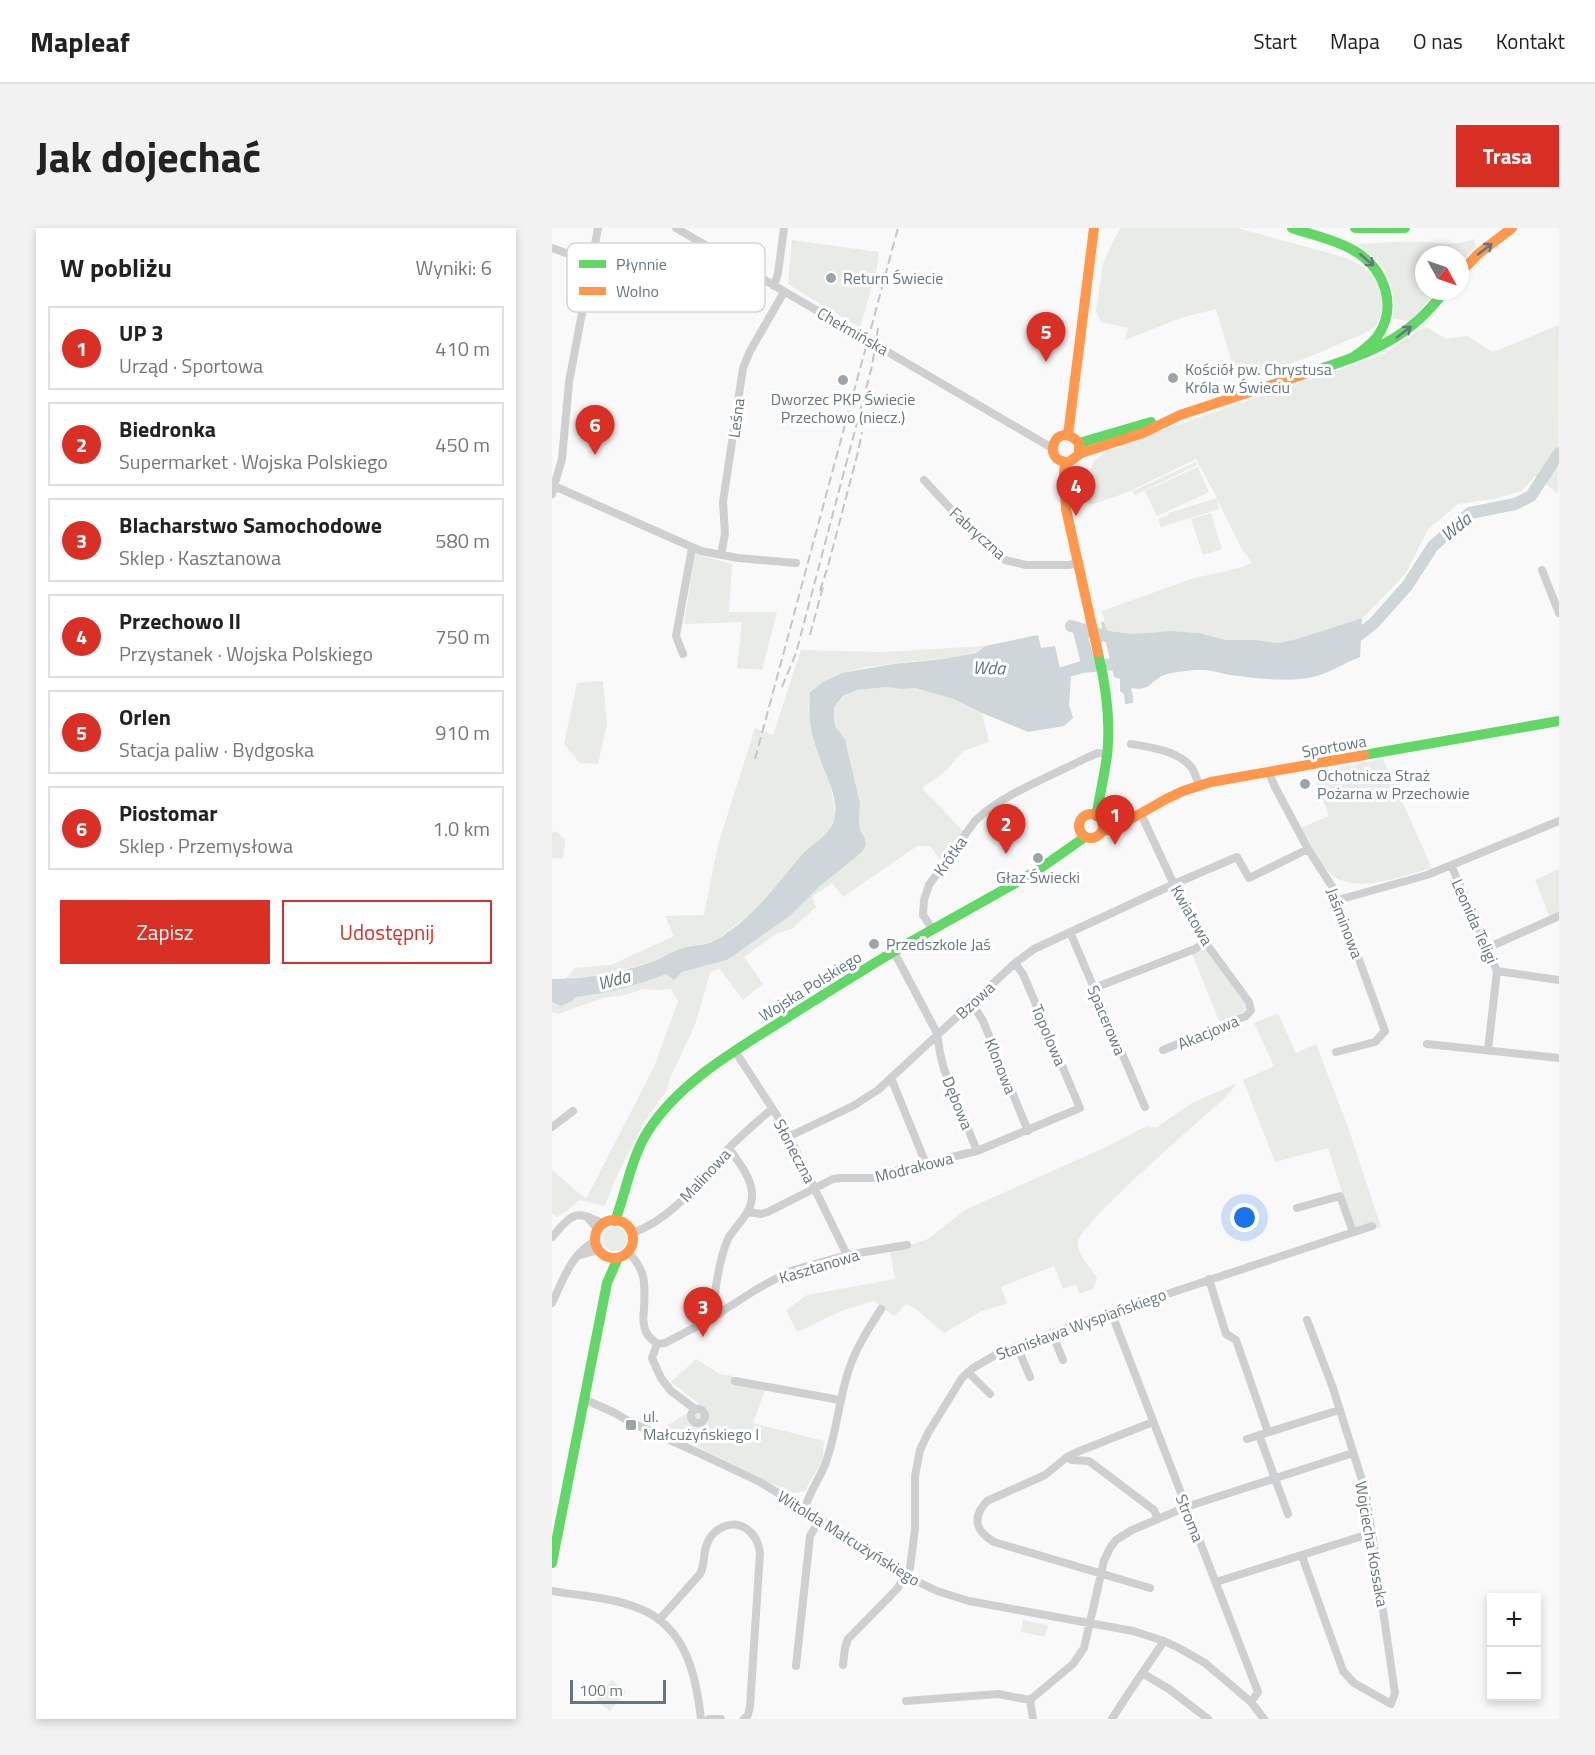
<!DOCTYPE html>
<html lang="pl">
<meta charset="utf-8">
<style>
body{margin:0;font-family:"Titillium Web",sans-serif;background:#f2f2f2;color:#222}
.controls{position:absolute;right:18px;bottom:18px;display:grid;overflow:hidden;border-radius:0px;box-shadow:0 3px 9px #0003}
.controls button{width:54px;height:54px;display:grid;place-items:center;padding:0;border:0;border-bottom:2px solid #e0e0e0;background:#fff;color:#222;font:30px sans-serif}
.compass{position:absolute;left:863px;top:18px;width:54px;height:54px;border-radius:50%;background:#fff;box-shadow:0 3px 9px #0003;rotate:130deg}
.scale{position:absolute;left:18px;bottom:15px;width:96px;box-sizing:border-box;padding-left:6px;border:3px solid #657683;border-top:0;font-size:16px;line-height:21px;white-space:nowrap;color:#657683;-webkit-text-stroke:4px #fff;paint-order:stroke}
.you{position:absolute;left:693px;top:990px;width:21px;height:21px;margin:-15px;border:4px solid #fff;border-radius:50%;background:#1a73e8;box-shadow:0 0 0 9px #1a73e833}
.badge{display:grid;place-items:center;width:39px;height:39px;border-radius:50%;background:#d93025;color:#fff;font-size:20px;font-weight:700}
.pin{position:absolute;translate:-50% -50px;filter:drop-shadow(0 2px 3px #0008)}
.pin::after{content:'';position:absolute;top:32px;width:21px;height:18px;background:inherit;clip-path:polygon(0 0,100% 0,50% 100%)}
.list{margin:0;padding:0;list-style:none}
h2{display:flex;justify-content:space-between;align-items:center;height:78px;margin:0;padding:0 24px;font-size:26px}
h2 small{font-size:20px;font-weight:400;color:#767676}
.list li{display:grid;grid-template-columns:39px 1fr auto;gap:18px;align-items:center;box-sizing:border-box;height:84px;margin:0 12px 12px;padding:0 12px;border:2px solid #e0e0e0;border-radius:0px}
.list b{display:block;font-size:22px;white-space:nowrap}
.list p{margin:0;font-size:20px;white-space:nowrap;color:#767676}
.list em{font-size:20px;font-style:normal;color:#767676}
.actions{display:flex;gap:12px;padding:18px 24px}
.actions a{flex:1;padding:14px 0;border:2px solid #d93025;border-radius:0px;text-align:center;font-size:21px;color:#d93025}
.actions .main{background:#d93025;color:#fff}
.map{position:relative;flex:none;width:1007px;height:1491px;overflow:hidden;border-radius:0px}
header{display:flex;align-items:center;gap:36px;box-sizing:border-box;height:84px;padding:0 30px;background:#fff;border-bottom:2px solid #e0e0e0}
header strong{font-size:28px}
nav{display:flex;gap:33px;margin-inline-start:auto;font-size:21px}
.intro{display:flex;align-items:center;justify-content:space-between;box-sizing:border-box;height:144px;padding:0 36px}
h1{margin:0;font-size:42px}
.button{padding:15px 27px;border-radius:0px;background:#d93025;color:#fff;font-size:21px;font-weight:700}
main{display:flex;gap:36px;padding:0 36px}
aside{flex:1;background:#fff;border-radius:0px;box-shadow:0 3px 9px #0003}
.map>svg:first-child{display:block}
</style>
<header>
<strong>Mapleaf</strong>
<nav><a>Start</a><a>Mapa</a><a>O nas</a><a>Kontakt</a></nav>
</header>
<div class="intro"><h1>Jak dojechać</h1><a class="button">Trasa</a></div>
<main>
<aside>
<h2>W pobliżu<small>Wyniki: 6</small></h2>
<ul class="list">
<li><span class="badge">1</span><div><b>UP 3</b><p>Urząd · Sportowa</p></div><em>410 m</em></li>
<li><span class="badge">2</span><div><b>Biedronka</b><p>Supermarket · Wojska Polskiego</p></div><em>450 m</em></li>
<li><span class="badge">3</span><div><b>Blacharstwo Samochodowe</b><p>Sklep · Kasztanowa</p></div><em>580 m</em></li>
<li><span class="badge">4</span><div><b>Przechowo II</b><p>Przystanek · Wojska Polskiego</p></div><em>750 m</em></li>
<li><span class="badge">5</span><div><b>Orlen</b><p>Stacja paliw · Bydgoska</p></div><em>910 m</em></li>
<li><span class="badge">6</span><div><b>Piostomar</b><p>Sklep · Przemysłowa</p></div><em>1.0 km</em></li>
</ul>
<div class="actions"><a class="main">Zapisz</a><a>Udostępnij</a></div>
</aside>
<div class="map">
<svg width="1007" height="1491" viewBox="0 0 1007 1491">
<rect width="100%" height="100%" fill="#f9f9f9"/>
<path fill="#e8ebe6" d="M568 0H685L795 30C810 37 824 46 829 64 832 74 831 91 822 99 815 106 803 109 794 113 759 129 723 142 686 154L664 81 629 90 573 112 576 100 549 94 544 83 551 35Z
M922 11 924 19 908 35V27H872V63H885L858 94 841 90C844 52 835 39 806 16 829 15 852 13 874 14 894 15 902 18 922 11Z
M240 12 327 24 324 44 308 100 236 56Z
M1007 97 1006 266 983 248 970 263 941 271 906 276 876 301 854 345 812 389 745 411 726 415 704 412H674L647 405 619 403 583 406 555 403 550 383 639 351 691 339 700 334 691 323 665 271 667 281 609 299 606 291 617 287V285L665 270 644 231 574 265 538 277 531 260 542 233 554 224 619 199 830 127 872 99 876 100 894 111 915 108 941 124Z
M644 234 645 237 583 267 581 263Z
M646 239 657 264 605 288 593 263Z
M659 285 670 321 651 327 639 291Z
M143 326 180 336 177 384H225L210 442 185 440 190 394 132 396Z
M433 418C417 430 394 431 374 432 347 435 317 437 290 445 278 449 268 456 258 464L256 481 266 525 278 553 281 572 283 589 277 602 264 616 251 626 221 663 201 684 163 713 128 721 101 733 56 746 13 751 23 740 59 737 122 708 113 688 152 687 166 617 203 500 221 507 249 422 332 424Z
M51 453 55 496 46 536 28 535 12 516 25 455Z
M334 459 349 461 363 460 402 471 430 485 437 514 411 523 394 543 370 560 412 604 390 634 378 618H365L291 669 280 655 260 669 264 679 241 700 224 706 192 729 211 756 191 772 167 740 158 745 143 797 118 850 115 862 95 890 84 910 63 952 53 978 27 972 15 983 5 989 0 985V942L34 971 102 839 126 773 119 761 106 762 91 761 74 767 51 770 6 786 0 784V774L9 778 24 769 44 767 114 746 122 752 130 744 175 732 252 673 284 644 293 636 313 610 308 603 307 592 308 575 297 528 282 492V479C298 460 311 460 334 459Z
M831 531 880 640C852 647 800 669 777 644 767 634 757 613 749 600L777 588 762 549 765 544Z
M4 603 13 612 11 631 0 630V605Z
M1007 641V684L997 688 983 652Z
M650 722H655L693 774 694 780 691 784 668 795 640 726Z
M726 785 744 825 764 816 797 902 829 999 804 1008 776 920 723 934 691 852 722 838 702 795Z
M685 855 674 869C652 889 529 994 526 1014 524 1025 539 1040 545 1050L541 1061 527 1066 524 1056 511 1061 502 1038 449 1059 455 1075 428 1084 392 1105 361 1079 354 1076 342 1088 322 1073 292 1082 245 1104 234 1082 255 1067 343 1051 338 1024 376 1011 413 982 554 919 595 898 605 899 640 875Z
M51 1011a12 12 0 1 1 24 0a12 12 0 1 1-24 0Z
M144 1131 168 1146 181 1148 180 1156 213 1162 201 1195 272 1213 271 1230 253 1263 242 1265 237 1264 109 1201 136 1185 146 1175 119 1154Z
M471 1392 496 1397 493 1409 469 1404Z
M60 1452 74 1464 58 1483 44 1472Z"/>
<path fill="#ced6d9" d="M810 390 808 429C792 435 778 445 761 449 740 454 709 451 687 448 671 447 658 440 642 442 633 443 623 444 615 446 597 452 600 464 579 460L581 468V475L573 476 572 466 568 463V451L562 449 549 394H552L555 403 583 406 619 403 647 405 674 412H704L726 415 745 411Z
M525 394 533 397 545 441 531 444 519 396Z
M486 407 489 420 503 418 510 450 519 449 517 476 521 490 512 498 476 504 430 485 402 471 363 460 349 461 334 459 305 462 291 468 282 479V492L284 499 293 512 308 575 307 592 308 602 313 610 314 617 310 624 268 658 239 687 175 732 130 744 122 752 114 746C85 757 55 766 24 769L20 773 9 778 0 774V751C34 751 67 745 99 734 109 731 118 724 128 721 139 717 153 718 164 712 169 710 174 705 179 702 208 681 225 656 248 629 259 616 280 607 283 588 286 566 271 542 265 522 258 503 256 485 258 464L271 454 290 445 341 436 392 431 424 425 433 418Z"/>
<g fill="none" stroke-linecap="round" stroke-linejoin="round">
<path stroke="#ced6d9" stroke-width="12" d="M519 398 560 410 567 416
M798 414 822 395 855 358 881 318 918 285 963 276 979 268 1007 225
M495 446 510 445 530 439 575 435"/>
<path stroke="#cecfd0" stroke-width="8" d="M124 0 500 220
M0 20 39 34
M222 58 226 45 232 0
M372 252 410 293 453 332 474 337H517L526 335
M0 258H2L10 231 17 154 46 0
M0 266 2 258 149 323 186 330 244 335
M169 327 173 306 171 274 191 140 198 123 232 64
M990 342 1007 385
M131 426 124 408 140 320
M579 516C599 519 627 523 640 540 643 545 645 552 647 557
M717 544 722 557 756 621 781 660 833 803 823 814 784 824
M589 586 632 678 653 714 697 774 699 782 694 788 611 822
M899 637 945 743 936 822
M786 672 875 647 1007 593
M381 702 371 687 372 672 377 657 423 593C449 567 499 548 532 531L546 525 555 526
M518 704 593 879
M935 720 1007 688
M342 724 385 805 388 825 392 841 425 923
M945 743 1007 752
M542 760 643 721 653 714
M419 774 431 793 476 903
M875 816 1007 830
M183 823 233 900 295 1027
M339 850 374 936
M0 899 21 883
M238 908 301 878 326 862 463 735 482 721 622 656 685 629 697 650 756 621
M745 980 788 968 801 1004
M196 984 209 986 216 984 281 951 289 950H330L346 942 425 923 528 880 471 746 463 735
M36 990 46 1002
M80 1005C121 991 147 953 175 922 189 907 205 894 220 881
M0 1009C21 985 23 981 52 996
M76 1024C95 1043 93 1057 92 1082 91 1088 91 1095 93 1101 94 1107 100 1112 105 1116L113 1115 155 1093 205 1061 238 1043 295 1027 355 1017
M25 1028 47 1022
M657 1051 674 1106 684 1112 716 1204
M0 1075C11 1052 20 1024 44 1013
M559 1084 706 1464 699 1474 712 1491
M167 1086C165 1080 163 1074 163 1068 164 1053 170 1022 177 1009 186 995 201 984 200 965 199 948 186 934 177 920
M500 1105 511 1132
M105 1116 100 1130 109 1150 119 1163 143 1181
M465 1118 478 1149
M416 1144 438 1166
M183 1153 288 1172
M32 1171 63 1185 78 1194 149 1226 208 1254 268 1291 354 1348 385 1363 417 1373 581 1403 612 1413 627 1420 653 1435 699 1474
M139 1188a7 7 0 1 1 14 0a7 7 0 1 1-14 0Z
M707 1207 736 1286
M695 1211 787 1182
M515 1229 520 1232 537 1233 602 1282 606 1291
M253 1281C257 1263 270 1248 275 1231 285 1202 287 1171 297 1141 304 1120 317 1100 329 1081
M750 1328 791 1443 802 1455 839 1476 843 1465 814 1265 781 1160 755 1092
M664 1354 820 1305
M598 1360 442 1314C423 1303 420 1289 435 1273L493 1247 515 1229 525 1224 601 1194
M0 1363C28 1368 59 1369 86 1380 134 1398 144 1447 149 1491
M107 1392 148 1346C153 1337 151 1328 154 1319 159 1301 179 1290 195 1301 203 1307 207 1315 208 1325L198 1478 196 1487 192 1491
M291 1437 293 1420 296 1411 345 1361 358 1340 363 1301V1248L368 1222 376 1205 410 1150 421 1140 445 1126 525 1096 820 998
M244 1438 258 1308 268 1291
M590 1445 617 1461 656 1491
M478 1472 521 1436 532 1420 552 1333 558 1320 564 1312 580 1302 634 1279 801 1225
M478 1472 481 1491
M354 1473 446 1466 478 1472
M157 1491H169
M560 1491 576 1466 612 1413"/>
<path stroke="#63d668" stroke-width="10" d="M740 0C760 7 782 11 801 22 832 39 847 78 825 109 818 117 809 124 800 130
M803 0H853
M762 143C798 131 835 120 864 94 875 85 884 74 893 63
M527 215 599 194
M812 527 1007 493
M544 588C548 568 552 548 555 528 559 493 554 458 546 425
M63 993C74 964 79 930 96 903 129 852 186 821 236 789 271 767 306 745 341 724 389 696 437 671 484 643 501 632 517 620 533 609
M0 1335 55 1055 66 1030"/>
<path stroke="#ff974d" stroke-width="10" d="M908 45 926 26 960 0
M516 207 542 0
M527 225V215C504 189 487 235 517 234L529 225 591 205 628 187 762 143
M513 235 512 246 514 281 546 425
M527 598a12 12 0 1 1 24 0a12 12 0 1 1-24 0Z
M550 603 566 600 570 596 614 571 631 563 659 554 812 527
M43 1011a19 19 0 1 1 38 0a19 19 0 1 1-38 0Z"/>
<path stroke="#c3c5c6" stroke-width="2" stroke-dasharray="9 4.5" stroke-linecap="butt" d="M268 363 276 338 306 224 310 204
M258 407 272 355
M230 459 244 425 320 138 326 100
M203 531 346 0"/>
</g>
<defs><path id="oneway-shaft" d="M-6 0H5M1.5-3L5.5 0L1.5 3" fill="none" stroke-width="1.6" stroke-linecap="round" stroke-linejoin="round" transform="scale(1.5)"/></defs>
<g stroke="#657683">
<use href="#oneway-shaft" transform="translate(933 21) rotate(-38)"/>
<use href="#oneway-shaft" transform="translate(815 32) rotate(41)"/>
<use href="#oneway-shaft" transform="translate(852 104) rotate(-37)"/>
</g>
<g fill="#99a4ac" stroke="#fff" stroke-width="2">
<circle cx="279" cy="50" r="6"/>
<circle cx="621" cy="150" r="6"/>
<circle cx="291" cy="152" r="6"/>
<circle cx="753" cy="556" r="6"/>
<circle cx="486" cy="630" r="6"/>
<circle cx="322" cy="716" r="6"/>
<rect x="73" y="1191" width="12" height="12" rx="3"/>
</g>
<g text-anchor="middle" stroke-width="6" stroke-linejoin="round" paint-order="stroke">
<g font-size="16" fill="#657683" stroke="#fff" text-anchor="start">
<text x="291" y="56">Return Świecie</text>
<text x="633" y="147">Kościół pw. Chrystusa<tspan x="633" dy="18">Króla w Świeciu</tspan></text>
<text x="291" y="177" text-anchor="middle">Dworzec PKP Świecie<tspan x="291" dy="18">Przechowo (niecz.)</tspan></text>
<text x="765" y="553">Ochotnicza Straż<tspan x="765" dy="18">Pożarna w Przechowie</tspan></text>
<text x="486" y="655" text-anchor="middle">Głaz Świecki</text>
<text x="334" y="722">Przedszkole Jaś</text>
<text x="91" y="1194">ul.<tspan x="91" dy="18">Małcużyńskiego I</tspan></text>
</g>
<g font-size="16" fill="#657683" stroke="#fff">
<text transform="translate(301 103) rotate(30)" y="6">Chełmińska</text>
<text transform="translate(184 190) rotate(-82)" y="6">Leśna</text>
<text transform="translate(426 305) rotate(42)" y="6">Fabryczna</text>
<text transform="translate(782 518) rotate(-10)" y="6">Sportowa</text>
<text transform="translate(398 628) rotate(-54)" y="6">Krótka</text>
<text transform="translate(640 687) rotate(60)" y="6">Kwiatowa</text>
<text transform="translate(923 693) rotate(66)" y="6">Leonida Teligi</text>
<text transform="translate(793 695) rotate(69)" y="6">Jaśminowa</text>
<text transform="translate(258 758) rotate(-32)" y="6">Wojska Polskiego</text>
<text transform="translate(423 772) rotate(-43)" y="6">Bzowa</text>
<text transform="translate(555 792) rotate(67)" y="6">Spacerowa</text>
<text transform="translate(656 804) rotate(-23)" y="6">Akacjowa</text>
<text transform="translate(497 807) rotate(67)" y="6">Topolowa</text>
<text transform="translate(449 838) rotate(68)" y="6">Klonowa</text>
<text transform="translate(406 875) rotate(68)" y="6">Dębowa</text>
<text transform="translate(243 923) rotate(62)" y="6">Słoneczna</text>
<text transform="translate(362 939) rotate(-14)" y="6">Modrakowa</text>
<text transform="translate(153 947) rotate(-47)" y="6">Malinowa</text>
<text transform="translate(267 1038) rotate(-17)" y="6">Kasztanowa</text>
<text transform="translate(529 1096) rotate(-20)" y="6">Stanisława Wyspiańskiego</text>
<text transform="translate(638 1290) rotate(68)" y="6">Stroma</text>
<text transform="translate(297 1310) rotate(32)" y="6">Witolda Małcużyńskiego</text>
<text transform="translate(820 1316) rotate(80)" y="6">Wojciecha Kossaka</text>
</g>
<g font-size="18" font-style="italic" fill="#60757c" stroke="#fff">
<text transform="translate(904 299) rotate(-39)" y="6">Wda</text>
<text transform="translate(437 440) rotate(2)" y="6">Wda</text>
<text transform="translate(62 752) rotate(-15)" y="6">Wda</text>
</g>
</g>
<rect x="15" y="15" width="198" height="69" rx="9" fill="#fff" stroke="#d1d6da" stroke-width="1.5"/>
<rect x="27" y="32" width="27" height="8" fill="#63d668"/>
<rect x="27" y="59" width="27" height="8" fill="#ff974d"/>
<g font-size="16" fill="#657683">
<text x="64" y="42">Płynnie</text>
<text x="64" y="69">Wolno</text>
</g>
</svg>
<div class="controls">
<button>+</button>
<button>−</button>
</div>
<svg class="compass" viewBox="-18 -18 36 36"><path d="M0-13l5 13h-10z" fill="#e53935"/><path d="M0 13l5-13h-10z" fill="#767676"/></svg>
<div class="scale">100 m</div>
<div class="you"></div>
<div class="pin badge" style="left:563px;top:617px">1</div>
<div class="pin badge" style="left:454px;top:626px">2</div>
<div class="pin badge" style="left:151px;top:1109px">3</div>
<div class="pin badge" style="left:524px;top:288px">4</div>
<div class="pin badge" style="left:494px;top:134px">5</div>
<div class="pin badge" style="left:43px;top:227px">6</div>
</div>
</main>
